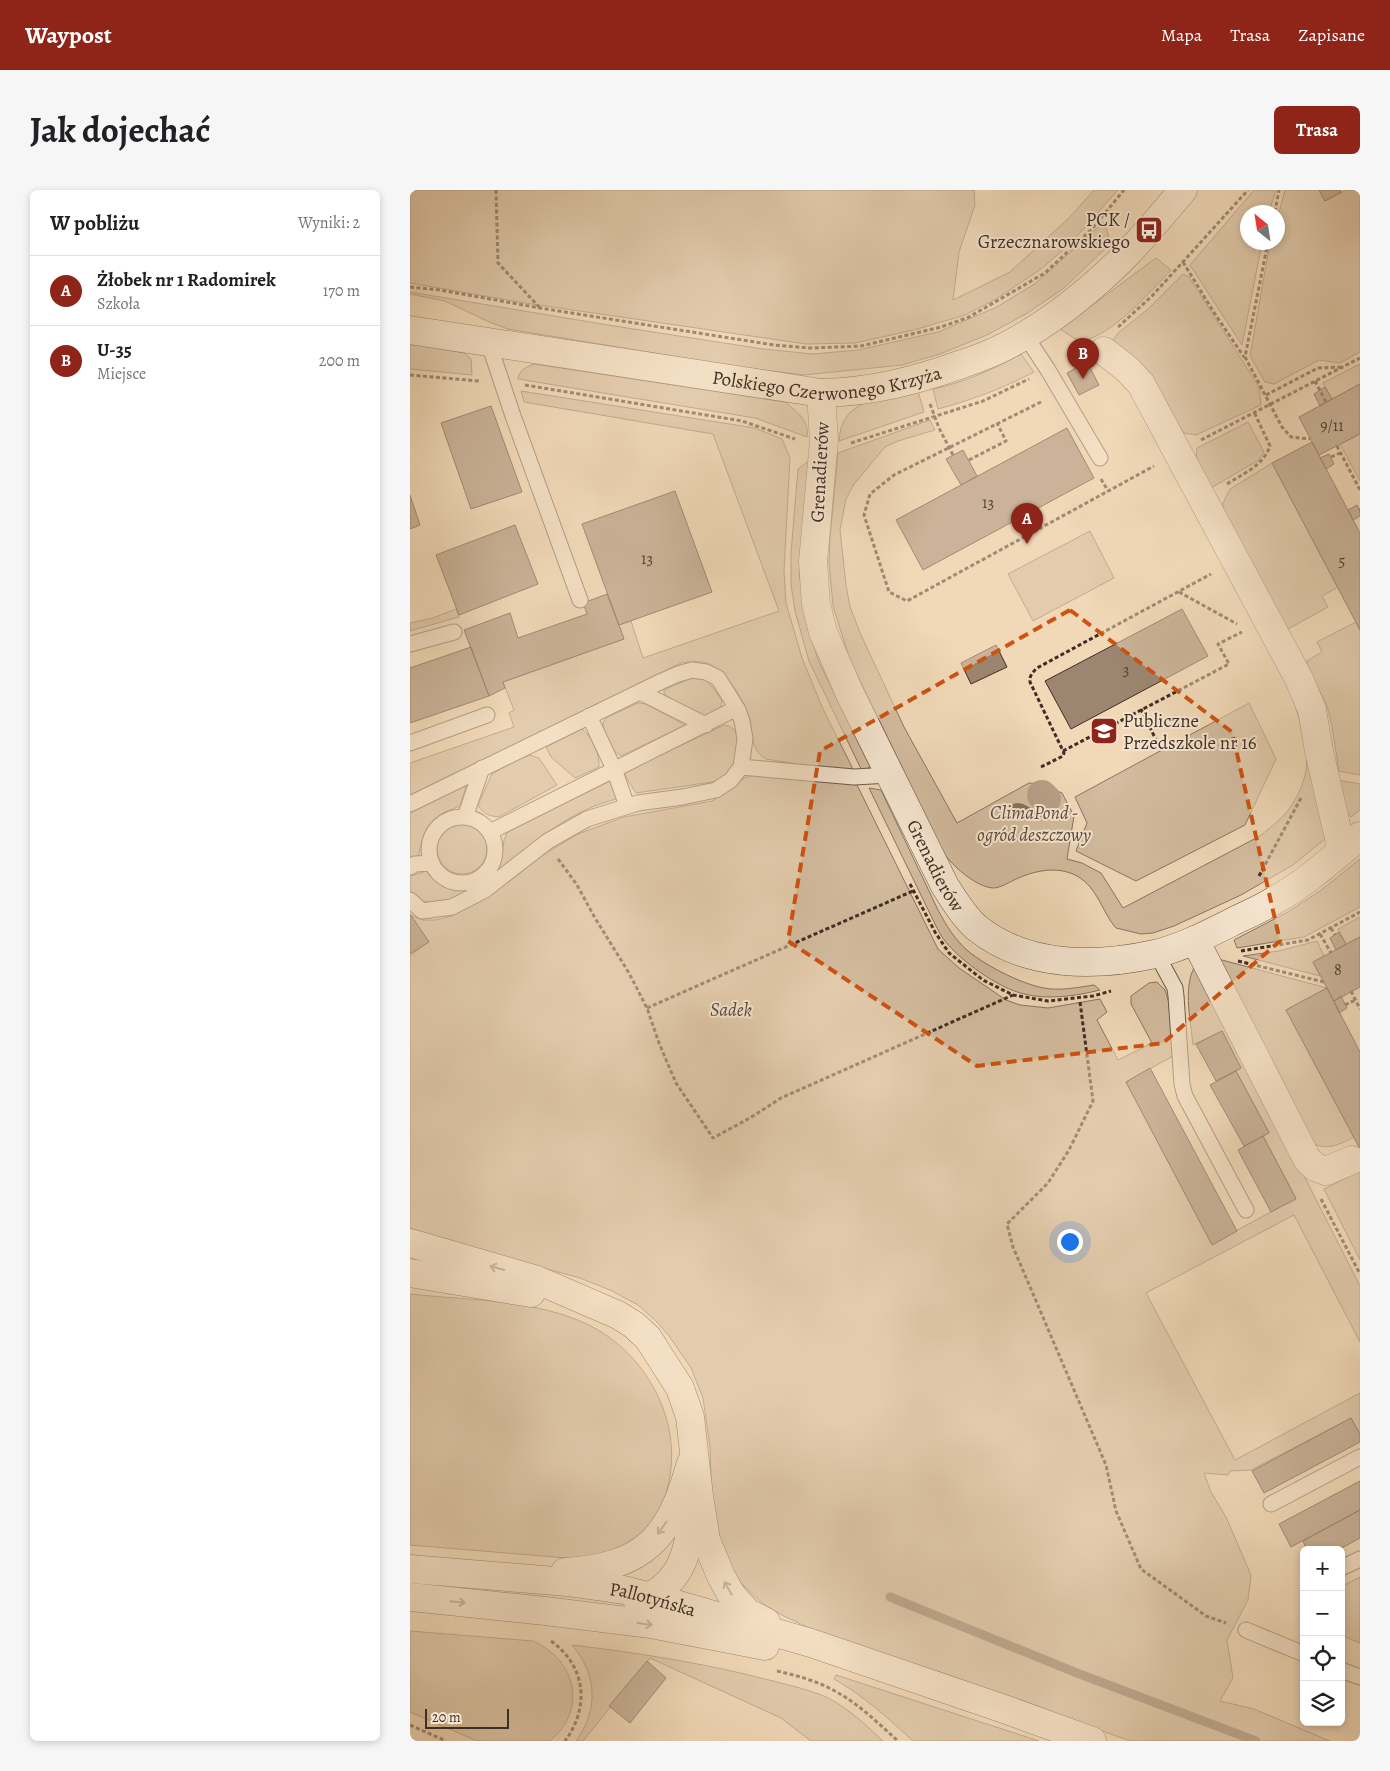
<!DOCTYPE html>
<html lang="pl">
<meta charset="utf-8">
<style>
body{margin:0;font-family:Alegreya,serif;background:#f6f6f6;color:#202124}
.controls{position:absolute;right:15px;bottom:15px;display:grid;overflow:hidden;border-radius:8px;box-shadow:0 2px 8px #0003}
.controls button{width:45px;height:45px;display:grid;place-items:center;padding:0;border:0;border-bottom:1px solid #e0e0e0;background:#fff;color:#202124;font:25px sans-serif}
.compass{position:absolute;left:830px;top:15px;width:45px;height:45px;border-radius:50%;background:#fff;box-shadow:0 2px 8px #0003;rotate:330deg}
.scale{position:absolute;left:15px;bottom:12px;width:84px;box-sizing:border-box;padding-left:5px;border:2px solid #402d24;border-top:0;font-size:14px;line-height:18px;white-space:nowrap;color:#402d24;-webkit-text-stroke:4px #f6e6d1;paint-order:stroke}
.you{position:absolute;left:659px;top:1051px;width:18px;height:18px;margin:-12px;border:4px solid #fff;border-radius:50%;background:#1a73e8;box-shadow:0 0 0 8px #1a73e833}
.badge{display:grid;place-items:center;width:32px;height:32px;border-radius:50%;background:#8f2418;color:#fff;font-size:16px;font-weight:700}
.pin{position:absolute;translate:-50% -41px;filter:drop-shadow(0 1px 2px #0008)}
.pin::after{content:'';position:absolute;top:26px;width:18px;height:15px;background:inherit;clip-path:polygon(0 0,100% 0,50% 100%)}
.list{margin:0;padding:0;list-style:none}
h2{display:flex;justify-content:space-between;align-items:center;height:65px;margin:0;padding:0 20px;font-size:21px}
h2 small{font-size:16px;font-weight:400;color:#757577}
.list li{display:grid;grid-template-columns:32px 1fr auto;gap:15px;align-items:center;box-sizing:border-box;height:70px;padding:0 20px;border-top:1px solid #e0e0e0}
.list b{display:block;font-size:19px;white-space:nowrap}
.list p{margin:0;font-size:16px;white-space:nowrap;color:#757577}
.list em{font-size:16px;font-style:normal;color:#757577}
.icon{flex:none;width:28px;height:28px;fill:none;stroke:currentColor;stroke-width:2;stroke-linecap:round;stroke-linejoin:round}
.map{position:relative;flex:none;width:950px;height:1551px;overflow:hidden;border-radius:8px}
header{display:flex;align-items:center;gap:30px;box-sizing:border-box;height:70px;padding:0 25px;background:#8f2418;color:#fff}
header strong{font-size:24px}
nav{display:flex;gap:28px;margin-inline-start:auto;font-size:18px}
.intro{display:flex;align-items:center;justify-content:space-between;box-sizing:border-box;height:120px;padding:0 30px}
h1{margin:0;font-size:35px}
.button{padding:12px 22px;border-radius:8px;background:#8f2418;color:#fff;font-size:18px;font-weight:700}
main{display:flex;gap:30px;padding:0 30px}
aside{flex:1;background:#fff;border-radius:8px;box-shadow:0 2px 8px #0003}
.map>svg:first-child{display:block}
</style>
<header>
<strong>Waypost</strong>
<nav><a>Mapa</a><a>Trasa</a><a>Zapisane</a></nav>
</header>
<div class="intro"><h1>Jak dojechać</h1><a class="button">Trasa</a></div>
<main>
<aside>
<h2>W pobliżu<small>Wyniki: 2</small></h2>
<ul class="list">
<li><span class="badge">A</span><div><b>Żłobek nr 1 Radomirek</b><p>Szkoła</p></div><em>170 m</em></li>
<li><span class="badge">B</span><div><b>U-35</b><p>Miejsce</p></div><em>200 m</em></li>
</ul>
</aside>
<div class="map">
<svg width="950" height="1551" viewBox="0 0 950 1551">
<rect width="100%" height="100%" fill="#f1d9b8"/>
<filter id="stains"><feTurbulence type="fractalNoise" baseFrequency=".004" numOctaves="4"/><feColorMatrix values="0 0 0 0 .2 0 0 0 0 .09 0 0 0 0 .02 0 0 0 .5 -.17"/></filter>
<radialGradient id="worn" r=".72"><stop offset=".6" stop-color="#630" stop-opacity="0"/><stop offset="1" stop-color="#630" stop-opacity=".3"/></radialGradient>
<path fill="#d3bc9f" stroke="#8a7462" d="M0 0H564L565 15 549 62 543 110 600 82 659 28 684 0H708L660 54 631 79 586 109 555 125 504 140 445 153 396 154 115 113 0 93Z
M844 0H866L859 22H838V52L852 53 832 155 780 75Z
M875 0H909L915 11 936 0H950V162L930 173 909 170 864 194 855 192 840 166 860 53 868 52V26Z
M694 32 701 53 654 98 616 124 577 145 530 164 492 175 394 185 330 177 98 139 79 132 35 111 0 104V102L198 135 353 159 403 164 448 160 528 142 587 117 626 93Z
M746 68 761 80C737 105 704 144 670 152L650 139Z
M773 84 779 87 849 197 851 215 786 245 774 243 765 229 701 153 708 143 737 120Z
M0 154 54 163 61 169 62 185 0 179Z
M611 164 624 182C591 199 565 209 528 219L523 199C553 193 584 179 611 164Z
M124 174 375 212C386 221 400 231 397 247L345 228 108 189C109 180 116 177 124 174Z
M950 174V194L922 209 913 193Z
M111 201 345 238 372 249 380 268 374 381 376 413 392 468 412 517 442 577 440 583 356 569C339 559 344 542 338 525 332 507 318 484 301 475 292 470 280 472 271 473L0 605V573L104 537 99 523 104 520 93 492 214 449 209 435 221 431 233 468 369 421 303 244 114 212Z
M508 201 514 222 429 251C431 207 474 208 508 201Z
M520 230 525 240 488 251 475 257 444 294 436 309 430 340 436 395 440 417 451 445 494 537 547 633 619 593 631 594 652 603 664 626 657 669 672 673 691 683 713 718 850 646C862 636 875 627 883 613 888 606 893 593 895 585 901 563 888 522 880 502L894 533 915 649 883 675 831 705 764 736 743 743 731 744 706 738C692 722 688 698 667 686 647 675 623 681 604 690 598 693 590 698 583 698 567 697 545 678 536 666 531 659 528 652 525 645L440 470 423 416 419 372 420 348 428 263Z
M838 232 854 262 849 270 801 298 786 271 787 258Z
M950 244V291L930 254Z
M399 271 389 383 398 440 409 472 460 577 452 581 399 471 385 421 381 395V363L388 279Z
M862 273 928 397 912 406 918 417 878 439 836 365 816 327 813 318V313L820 299Z
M680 341 704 388 623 431 598 384Z
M46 419 49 427 0 441V433L23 428Z
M946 432 950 440V585L929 581 922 536 917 516 898 477 897 471 912 462 907 452Z
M287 488 296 489 312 510 311 517 295 526 260 508 254 504V500L279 489Z
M228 513 236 514 275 535 211 566C200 558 195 547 193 533L196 528Z
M839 513 866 569 835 635 726 691 666 661 677 633 665 607Z
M314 535C322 536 325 540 329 547 326 565 326 580 309 591L226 603 217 589 215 582Z
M172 539C182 547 190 564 189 577L165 588 141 567 136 557Z
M120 565 129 568 147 595 89 627C79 626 73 624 68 615L82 584 102 572Z
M346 584 390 587 447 595 528 759 549 778 596 810 610 815 638 818 690 809 697 822 687 830 708 870 742 853 721 814V806L739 793 747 792 755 800 759 813 763 866 716 892 802 1054 886 1008 853 946 859 942 826 881 831 878 812 841 783 855C781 833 773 798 784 778L788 777 950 1096V1152L884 1025 736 1103 825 1270 950 1203V1244L941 1228 841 1280 820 1281 818 1285 794 1283 801 1302 816 1327 841 1385 838 1410 817 1450 823 1488 810 1511 844 1519 920 1551H720L536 1484 436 1452 399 1438 372 1425 353 1414 331 1393 315 1371 308 1354 300 1305 301 1285 300 1257 293 1208 281 1178 259 1146 247 1132 228 1115 202 1101 170 1088 49 1055 0 1038V766L15 754 0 725 13 730H25L42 726 86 701 123 671 168 644 214 627 302 611 319 600 334 588Z
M922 589 950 594V620L941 627 935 620Z
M200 591 206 609C197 612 188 614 180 618 144 633 115 660 85 684L92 665 94 650 98 641Z
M56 596 50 616C18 628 15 635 8 668L0 671V623L44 600Z
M459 598 471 600 528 720C536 735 545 750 558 761 576 776 618 798 642 799 655 800 671 797 684 795L690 800C666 806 638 810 614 804 588 798 551 771 535 751 531 746 528 740 525 734Z
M27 659a25 25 0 1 1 50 0a25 25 0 1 1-50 0Z
M950 669V717L894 747 827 758 824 750 876 723 910 701Z
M16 681C32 699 43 705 68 697 44 708 25 722 0 704V686Z
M950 727V747L936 754 928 739Z
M907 751 914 766 903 772 910 786 833 766 869 761Z
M807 770H812L917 798 876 820 944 947C926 956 918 961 899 952Z
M950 981V1070L914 999Z
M0 1104C54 1110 113 1109 165 1129 230 1153 275 1226 258 1296 255 1305 254 1320 248 1328 246 1332 240 1336 237 1339 227 1348 217 1358 207 1367L156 1368 0 1355Z
M950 1387V1453L931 1445V1397Z
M0 1441 123 1451C166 1470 178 1519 140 1551H67L0 1522Z
M162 1455C221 1462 280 1471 339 1485 362 1491 386 1496 409 1504 433 1513 455 1534 473 1551H401L371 1528 240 1468 173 1551H166C189 1519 187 1484 162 1455Z
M426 1485 629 1551H503C478 1528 454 1506 424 1489Z"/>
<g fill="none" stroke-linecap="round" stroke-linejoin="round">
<path stroke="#86715f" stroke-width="9" d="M605 618C615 615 617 627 632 623
M480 1407 667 1483 846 1551"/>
<path stroke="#b59f86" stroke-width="30" d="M632 605 636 609"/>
</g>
<path fill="#9c8671" stroke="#402d24" d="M909 0H930L931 2 915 11Z
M677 172 689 195 669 205 657 183Z
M950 194V244L909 265 889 227Z
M915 197 922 209 910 216 904 204Z
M81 216 112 302 61 319 31 233Z
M657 238 684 288 513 380 486 330Z
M902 252 950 343V440L862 273Z
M553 260 567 286 551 295 536 269Z
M919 264 924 274 916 279 910 268Z
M265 301 302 402 209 435 172 334Z
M0 305 10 335 0 339Z
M947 315 950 321V326L943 330 938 320Z
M105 335 128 394 49 425 26 365Z
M197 404 214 449 93 492 95 498 79 506 54 440 100 423 108 448 177 424 173 413Z
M772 419 798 466 661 539 635 491Z
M586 455 597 477 561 494 551 473Z
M61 457 79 506 0 533V478Z
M0 724 19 752 0 764Z
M929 742 936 754 926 760 920 748Z
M950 747V797L924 811 903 772Z
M917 798 950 862V959L876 820Z
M931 806 937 818 929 823 924 811Z
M812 841 831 878 806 891 786 854Z
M740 878 827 1041 802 1055 716 892Z
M826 881 859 943 834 956 800 895Z
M853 946 886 1009 861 1022 828 960Z
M941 1228 950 1244V1252L854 1303 842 1281Z
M950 1291V1320L881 1357 869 1334Z
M950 1320V1348L928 1360H897L893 1351Z
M237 1471 256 1488 220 1533 199 1516Z"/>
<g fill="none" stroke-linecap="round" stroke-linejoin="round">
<g stroke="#6c5849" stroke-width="17">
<path id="lane" d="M615 145 638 180 690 268
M78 151 103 226 170 410
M0 454 44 442
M230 502 296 535
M179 526 204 579 217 616
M0 553 77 525
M331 577 444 587 480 585
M0 614 252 491 268 484 282 480 296 482 308 488 328 520 332 531 335 549 331 577 321 590 306 600 272 607 228 613 177 629 138 651 75 700 42 717 12 721 0 710
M55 627 72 578
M19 660a33 33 0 1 1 66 0a33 33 0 1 1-66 0Z
M80 642 327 518
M0 677 5 674 22 673
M746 763 765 798 766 806 772 894 775 906 836 1020
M861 1314 950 1267
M931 1378 950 1369
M836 1440 894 1464
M931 1480 950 1487"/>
</g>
<g stroke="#6c5849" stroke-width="29">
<g id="street">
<path d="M694 161 717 179 731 194 889 489 902 520 909 561 932 661"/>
<path id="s1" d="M411 203 414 251 403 372 406 414 413 442 440 504 535 696C544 710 554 727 567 738 617 778 686 777 745 764 774 757 802 742 828 729 841 723 854 717 865 710 896 693 923 668 950 646"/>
<path d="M785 750 897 969 905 977 916 981 942 970"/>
</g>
</g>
<g stroke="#402d24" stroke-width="29">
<g id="secondary">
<path id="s2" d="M0 140 411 203C461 202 505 191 552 174 567 169 583 163 598 155 638 134 677 103 710 71 732 49 753 24 773 0"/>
<path d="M0 1053 127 1090 208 1125 224 1135 238 1148 270 1198 280 1227 289 1306 296 1350 311 1386 321 1404 338 1423 356 1432"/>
<path d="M0 1083 121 1103"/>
<path id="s3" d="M0 1379 157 1392 214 1400 241 1407 401 1453 597 1520 682 1551"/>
<path d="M155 1382C235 1377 260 1348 281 1273"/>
<path d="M0 1407 135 1421 241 1434 355 1456"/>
<path d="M228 1412C271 1395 280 1363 282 1320"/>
</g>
</g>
<path stroke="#402d24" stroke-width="3" stroke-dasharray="4 2.5" stroke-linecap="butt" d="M86 0 88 73 130 118
M865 22 869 0
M858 52 835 167 872 237 881 247 900 249
M773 72 803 121 834 167
M0 97 30 100 130 118 364 155 399 158 451 156 531 137 559 127 635 83 681 40 714 0
M708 137 742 106 838 0
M0 185 69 191
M905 191 916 212
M115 195 332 231 385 249
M856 205 908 178 931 177
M631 212 484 285 460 304 454 325 479 402 497 411 744 276
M520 214 529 238 543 265
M791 250 950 168
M441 253 573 211 619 189
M927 256 950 300
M921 267 930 263
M559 270 596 251 587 233
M691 289 698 301
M817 294C834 283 853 276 860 256L844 222
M949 320H950
M769 402 827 434
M731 519 749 556
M653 561 819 474 808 454 832 442
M631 577 653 566 654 563 620 492C619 486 623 482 627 478L801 384
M148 669 167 695 185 728 219 783 237 818 249 853 266 893 303 948 340 928 371 908 603 805
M849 686 891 608
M500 694 525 742 539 763 573 790 603 805 638 811 683 806 701 801
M921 738 925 745
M910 744 921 763
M831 761 898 750 950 722
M828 771 914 792
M941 801 950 819
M670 812 683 911 659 960 638 993 597 1034 603 1057 696 1275 706 1321 731 1379 796 1426 816 1433
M935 815 945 810
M237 818 503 701
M911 1009 950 1084
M141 1451C176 1476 180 1517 155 1551
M367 1481C389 1486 411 1492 430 1504 451 1516 470 1535 488 1551
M0 1535 36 1551"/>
<use href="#lane" stroke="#f6e6d1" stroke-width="15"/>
<use href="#street" stroke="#f6e6d1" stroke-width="28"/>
<use href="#secondary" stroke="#f6e6d1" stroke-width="28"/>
</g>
<defs><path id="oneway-shaft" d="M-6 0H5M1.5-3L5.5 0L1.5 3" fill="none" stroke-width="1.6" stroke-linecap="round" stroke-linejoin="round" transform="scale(1.25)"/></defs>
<g stroke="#9b8a7a">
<use href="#oneway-shaft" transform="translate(87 1078) rotate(-164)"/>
<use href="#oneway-shaft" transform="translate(252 1338) rotate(125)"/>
<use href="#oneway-shaft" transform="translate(318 1398) rotate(-120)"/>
<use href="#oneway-shaft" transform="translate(48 1412) rotate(6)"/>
<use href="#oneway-shaft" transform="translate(235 1434) rotate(8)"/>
</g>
<path d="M0 0H950V1551H0ZM660 420 822 542 870 751 753 853 567 876 378 751 410 561Z" fill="#f1d9b8" fill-opacity=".55" fill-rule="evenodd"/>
<path fill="none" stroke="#cf5210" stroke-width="4" stroke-dasharray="10 6" stroke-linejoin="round" d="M660 420 822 542 870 751 753 853 567 876 378 751 410 561Z"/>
<defs>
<g id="bus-square" transform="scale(1.4375)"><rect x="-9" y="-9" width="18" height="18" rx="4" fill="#8f2418" stroke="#f6e6d1"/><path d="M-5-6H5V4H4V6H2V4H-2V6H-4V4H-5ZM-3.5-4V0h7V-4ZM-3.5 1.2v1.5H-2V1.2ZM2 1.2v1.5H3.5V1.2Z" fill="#fff"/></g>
<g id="school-square" transform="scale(1.4375)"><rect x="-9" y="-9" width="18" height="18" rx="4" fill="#8f2418" stroke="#f6e6d1"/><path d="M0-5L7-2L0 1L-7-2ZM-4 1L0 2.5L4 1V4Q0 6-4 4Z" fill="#fff"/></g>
</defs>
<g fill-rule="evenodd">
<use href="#bus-square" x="739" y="40"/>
<use href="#school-square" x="694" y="541"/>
</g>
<g text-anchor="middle" stroke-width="4" stroke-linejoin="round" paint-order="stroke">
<g font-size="16" fill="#574337">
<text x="922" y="241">9/11</text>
<text x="578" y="318">13</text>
<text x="237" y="374">13</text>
<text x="932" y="376">5</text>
<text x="716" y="485">3</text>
<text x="928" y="785">8</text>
</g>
<g font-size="19" fill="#402d24" stroke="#f6e6d1" text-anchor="end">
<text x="720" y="36">PCK /<tspan x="720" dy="22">Grzecznarowskiego</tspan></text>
<text x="713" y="537" text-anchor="start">Publiczne<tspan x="713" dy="22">Przedszkole nr 16</tspan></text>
</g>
<g font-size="19" fill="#402d24" stroke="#f6e6d1">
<text dy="7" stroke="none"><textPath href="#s2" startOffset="422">Polskiego Czerwonego Krzyża</textPath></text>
<text transform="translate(409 282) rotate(-87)" y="7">Grenadierów</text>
<text dy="7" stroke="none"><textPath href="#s1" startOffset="500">Grenadierów</textPath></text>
<text dy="7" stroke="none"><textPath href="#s3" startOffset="245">Pallotyńska</textPath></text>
</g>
<g font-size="19" font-style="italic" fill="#5d4a3d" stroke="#f6e6d1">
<text x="624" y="629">ClimaPond -<tspan x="624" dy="22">ogród deszczowy</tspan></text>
<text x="321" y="826">Sadek</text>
</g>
</g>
<rect width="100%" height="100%" filter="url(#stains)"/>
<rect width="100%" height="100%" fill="url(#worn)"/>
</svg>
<div class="controls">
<button>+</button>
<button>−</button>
<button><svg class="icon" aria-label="locate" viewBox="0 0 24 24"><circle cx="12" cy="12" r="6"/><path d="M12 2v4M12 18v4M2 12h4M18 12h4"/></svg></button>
<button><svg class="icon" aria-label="layers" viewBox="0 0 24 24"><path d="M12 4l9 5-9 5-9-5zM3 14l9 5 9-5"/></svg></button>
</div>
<svg class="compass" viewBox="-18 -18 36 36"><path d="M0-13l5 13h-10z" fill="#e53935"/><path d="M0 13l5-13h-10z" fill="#757577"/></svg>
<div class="scale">20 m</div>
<div class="you"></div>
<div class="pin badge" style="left:617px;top:354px">A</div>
<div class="pin badge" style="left:673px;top:189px">B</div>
</div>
</main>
